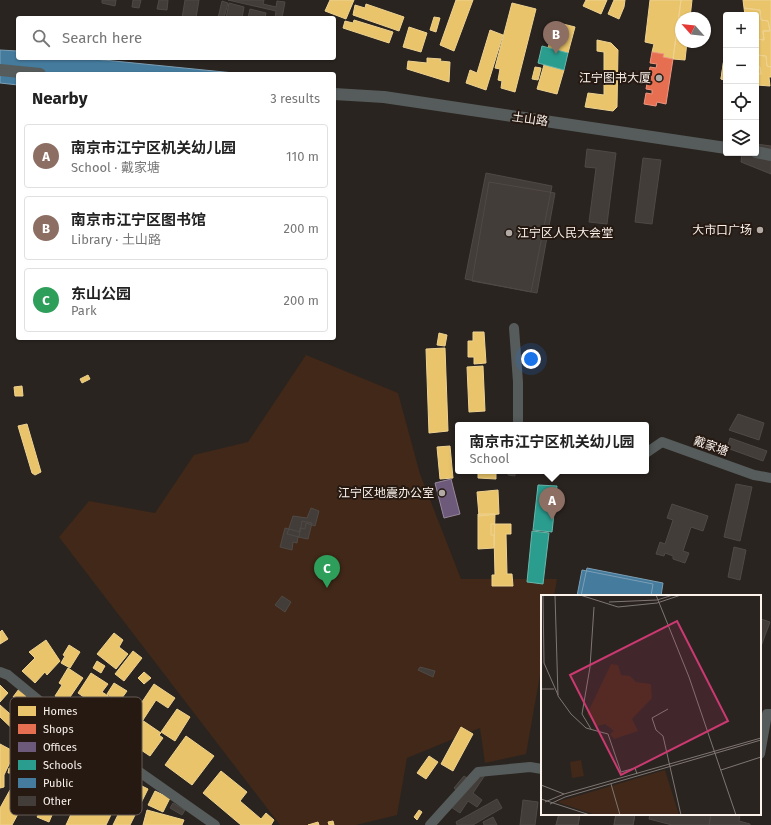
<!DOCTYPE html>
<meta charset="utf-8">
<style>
body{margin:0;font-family:"Fira Sans","Noto Sans SC",sans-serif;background:#f2f2f2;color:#222}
.controls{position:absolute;right:12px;top:12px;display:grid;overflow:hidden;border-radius:4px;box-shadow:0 1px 3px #0004}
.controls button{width:36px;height:36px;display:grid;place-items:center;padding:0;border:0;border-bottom:1px solid #e0e0e0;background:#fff;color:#222;font:20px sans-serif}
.compass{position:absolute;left:675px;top:12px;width:36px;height:36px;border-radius:50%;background:#fff;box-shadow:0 1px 3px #0004;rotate:297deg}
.you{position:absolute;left:531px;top:359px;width:14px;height:14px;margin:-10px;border:3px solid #fff;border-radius:50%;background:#1a73e8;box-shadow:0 0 0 6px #1a73e833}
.badge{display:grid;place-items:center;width:26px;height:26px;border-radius:50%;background:#635f5d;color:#fff;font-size:13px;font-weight:700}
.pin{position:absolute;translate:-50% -33px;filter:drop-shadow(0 1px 2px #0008)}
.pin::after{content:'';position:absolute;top:21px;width:14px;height:12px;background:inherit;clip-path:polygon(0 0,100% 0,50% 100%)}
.popup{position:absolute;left:455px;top:422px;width:194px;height:52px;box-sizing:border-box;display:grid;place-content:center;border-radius:4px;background:#fff;filter:drop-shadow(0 1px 3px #0005);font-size:13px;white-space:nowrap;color:#767676}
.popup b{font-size:15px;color:#222}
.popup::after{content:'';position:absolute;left:50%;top:100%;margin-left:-8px;border:8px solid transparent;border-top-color:#fff}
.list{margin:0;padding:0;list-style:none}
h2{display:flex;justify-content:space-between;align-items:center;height:52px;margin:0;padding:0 16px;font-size:17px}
h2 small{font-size:13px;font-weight:400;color:#767676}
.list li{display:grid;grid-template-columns:26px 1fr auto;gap:12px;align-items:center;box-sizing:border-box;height:64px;margin:0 8px 8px;padding:0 8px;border:1px solid #e0e0e0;border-radius:4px}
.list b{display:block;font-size:15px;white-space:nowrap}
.list p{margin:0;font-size:13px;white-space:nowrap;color:#767676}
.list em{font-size:13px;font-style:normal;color:#767676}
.icon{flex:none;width:22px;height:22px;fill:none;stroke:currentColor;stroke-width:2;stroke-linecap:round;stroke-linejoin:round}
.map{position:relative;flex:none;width:771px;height:825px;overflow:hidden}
.search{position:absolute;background:#fff;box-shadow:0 1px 3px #0004;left:16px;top:16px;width:320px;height:44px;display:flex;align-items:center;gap:10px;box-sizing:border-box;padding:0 14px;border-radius:4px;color:#767676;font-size:15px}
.panel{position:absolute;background:#fff;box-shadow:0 1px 3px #0004;left:16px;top:72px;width:320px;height:268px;border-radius:4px}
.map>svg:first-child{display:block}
</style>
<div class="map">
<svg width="771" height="825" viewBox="0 0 771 825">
<rect width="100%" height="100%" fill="#2a2420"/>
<path fill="#412818" d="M306 355 398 393 420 474 461 579H557L554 596H542V664L526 754 485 763 480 728 407 758 397 815 356 825H280L59 537 89 501 155 513 194 455 248 442Z"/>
<path fill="#e9c46a" stroke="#eed291" d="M330 0H354L346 19 325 11Z
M456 0H473L454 51 440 45Z
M586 0H607L601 14 583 6Z
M614 0H625L624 7 619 19 608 14Z
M650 0H681L673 59 663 57 664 54 652 52 654 44 645 42Z
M681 0H692L690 18H681V42H687L685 60 673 59Z
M743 0H771V67L767 66 766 56 756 55V39L764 40 763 31H770L768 21 761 20 760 10 744 8Z
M512 3 536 9 515 92 501 88 502 81 498 80 500 69 495 68Z
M366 4 404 17 399 31 353 15 355 5 365 8Z
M744 8 760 10 761 20 768 21 770 31H763L764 40 756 39V15H745Z
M434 17 440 18 436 32 430 30Z
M354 20 393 32 389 43 343 28 345 21 353 23Z
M555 22 575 27 568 53 548 48Z
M409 27 427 33 421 52 403 47Z
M490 30 503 35 486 90 466 83 470 70 477 73Z
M597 40 611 43 618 50 617 107 613 111 585 107 588 93 604 95V52L597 51Z
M726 45V80L721 79Z
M726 45V80L721 79Z
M756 55 766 56 767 66 771 67V77H769L770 86 756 85V74H761L760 67H756Z
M427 58 441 59 440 61 450 62 449 82 407 69 408 61 427 63Z
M544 65 564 70 557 94 537 89Z
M535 67 541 68 538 80 532 79Z
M756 67H760L761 74H756Z
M473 332H484L486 363 474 364V357H468V341H473Z
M439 333 447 335 445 346 437 345Z
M445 348 448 431 429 433 426 349Z
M483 366 485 411 469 412 467 367Z
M88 375 90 379 82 383 80 379Z
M22 386 23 396H15L14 387Z
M27 424 41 472 35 475 32 473 18 426Z
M450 446 453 478 440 479 437 447Z
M478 471H496V479L478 478Z
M498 490 499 514 479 516 477 492Z
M478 514H495L494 548 478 549Z
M491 524H511V534H506L507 574H512L513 586H492V575H495L494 535H491Z
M2 630 8 639 0 644V632Z
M114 633 123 640 119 647 128 654 116 669 97 654Z
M46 640 60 661 47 675 45 672 35 683 22 671 35 658 29 652Z
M69 645 80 652 70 668 61 663 65 656 63 655Z
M133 651 142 658 124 681 115 674Z
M97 661 105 666 101 673 93 668Z
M68 668 83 678 66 703 55 696 62 685 59 683Z
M144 672 151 678 144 684 138 678Z
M91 673 108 684 102 692 124 706 107 731 98 724 106 713 99 708 91 720 83 714 91 702 78 693Z
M114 683 127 691 119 702 107 694Z
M154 684 175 698 168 708 156 700 143 720 134 714Z
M0 685 8 693 0 702Z
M22 685 30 691 21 703 13 697Z
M0 705 18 721 31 708 41 718 22 738 0 717Z
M177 709 190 717 175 741 161 732Z
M124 712 134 717 130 724 120 719Z
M142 720 161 733 159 735 163 738 150 756 114 732 119 724 133 733Z
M461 727 473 734 453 771 441 764Z
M52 732 60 737 55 745 47 740Z
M88 734 99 740 92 754 81 748Z
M186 736 214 756 192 785 165 765Z
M114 741 131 750 121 768 104 759Z
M0 744 15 752 4 775V787L0 788Z
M20 747 33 750 25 781 11 777V773H8L9 768 13 769 14 766H16Z
M74 750 87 755 82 767 69 762Z
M34 751 61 758 59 771 69 773 70 784H27Z
M92 755 120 771 115 779 109 775 106 781 98 777 97 779 91 775 88 780 80 776Z
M429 756 438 762 426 779 417 773Z
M221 771 247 792 240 801 261 819 266 813 274 820 271 825H241L203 793Z
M134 782 148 789 130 825H113Z
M110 783 123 790 106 825H66L85 784 105 794Z
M61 789 75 795 66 813 55 808 49 822 37 817 40 812 32 809 40 791 57 799Z
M10 790 26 799 12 825H0V808Z
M155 791 170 798 163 812 148 805Z
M147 810 184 820 182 825H143Z
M419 810 422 812 417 820 414 817Z
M333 821 334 825H329L328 822Z
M318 822 319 825H308Z"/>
<path fill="#e76f51" stroke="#ed9680" d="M652 52 664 54 663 57 673 59 666 104 657 102 656 106 644 104 646 93 652 94V90L646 89 650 67 656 68 657 64 650 63Z"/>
<path fill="#6d597a" stroke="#98879c" d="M451 479 460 514 444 518 435 483Z"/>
<path fill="#2a9d8f" stroke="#69b6ab" d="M542 46 568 53 564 70 538 63Z
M538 485 557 486 552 532 533 530Z
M532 531 549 533 543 584 527 582Z"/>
<path fill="#457b9d" stroke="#7c9fb5" d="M0 50 18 51V58H84L244 74H18V85L0 83Z
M587 568 663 583 661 596H581Z
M582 570 653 584 651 596H577Z"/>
<path fill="#433d39" stroke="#4f4946" d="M102 0H116L115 6 102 3Z
M133 0H141L139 8 132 7Z
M159 0H168L167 10 157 9Z
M185 0H199L196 18H182Z
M228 0H264L263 4 276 7 277 1 285 2 282 18H275L276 11Z
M222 1 228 3 224 18H218Z
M229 3 244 7 242 18H226Z
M250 9 266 13 265 18H248Z
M756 144 771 146V174L741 162 742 153H756Z
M587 149 616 153 607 224 589 222 596 168 585 167Z
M643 158 661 160 652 224 635 222Z
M486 173 552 186 531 292 465 279Z
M489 182 555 193 537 293 472 281Z
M738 414 764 423 759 440 729 430Z
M730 438 767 451 763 461 727 448Z
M508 471H515V476L508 475Z
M736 484 752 487 740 541 724 537Z
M672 504 708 516 703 531 691 527 683 551 689 553 685 563 673 559V556L665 553 664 556 656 554 660 542 665 544 673 520 667 518Z
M311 508 319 511 315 526 306 523 305 529 300 528 299 537 287 534 293 516 307 518Z
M302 521 312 523 308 539 298 537 297 543 293 542 292 550 280 547 285 528 300 532Z
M734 547 746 550 740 580 728 577Z
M282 596 291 602 285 612 275 605Z
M761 619 770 622 760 649V621Z
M420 667 435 671 433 677 418 670Z
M485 775 473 793 482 800 477 807 468 801 460 813 448 805 458 791 454 788 464 776 470 780Z
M497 799 502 808 473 825H457L456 822Z
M523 800 538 802 535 825H520Z
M173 803 185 810 182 815 170 808Z
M559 814H580L578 825H556Z
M559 814H580L578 825H556Z
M616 814H635L633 825H614Z
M616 814H635L633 825H614Z
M650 814H711L709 825H672L649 819Z
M711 814H740L739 821 750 824V825H709Z
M493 817 497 825H484L483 822Z"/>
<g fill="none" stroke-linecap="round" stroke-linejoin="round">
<path stroke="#565c5b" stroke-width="10" d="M514 328 518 382V425
M646 453 662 442 754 475 771 478
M0 672 8 675 47 707 215 825
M760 754 767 714H771
M430 825 478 772 530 767 542 769"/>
<path stroke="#565c5b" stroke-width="12" d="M0 70 40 74
M334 94 384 97 726 148
M756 152 771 155"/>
</g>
<g fill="#b2aaa5" stroke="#251912" stroke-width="1.5">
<circle cx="659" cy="78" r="4"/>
<circle cx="760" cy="230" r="4"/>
<circle cx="509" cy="233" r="4"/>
<circle cx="442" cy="493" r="4"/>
</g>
<g text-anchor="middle" stroke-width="4" stroke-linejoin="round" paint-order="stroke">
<g font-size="12" fill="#fbf2ec" stroke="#251912" text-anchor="end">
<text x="651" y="82">江宁图书大厦</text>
<text x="752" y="234">大市口广场</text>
<text x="517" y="237" text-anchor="start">江宁区人民大会堂</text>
<text x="434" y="497">江宁区地震办公室</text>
</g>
<g font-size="12" fill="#fbf2ec" stroke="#251912">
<text transform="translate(530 119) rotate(8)" y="4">土山路</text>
<text transform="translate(711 446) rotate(19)" y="4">戴家塘</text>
</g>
</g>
<g transform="translate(541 595)">
<rect width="220" height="220" fill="#2a2420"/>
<path d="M70 69 77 70 80 80 89 81 95 87 110 89 111 103 91 124 97 136 73 144 69 139 73 136 64 129 56 131 46 119ZM40 165 43 181 31 183 29 167ZM124 175 138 220H55L16 207Z" fill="#412818"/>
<path fill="none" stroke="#7e7672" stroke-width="1" d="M2 0 3 68 17 100M14 0 17 101 30 119 45 133 67 139 80 177 94 173 96 179M39 0 77 12 116 8 140 0M115 0 148 82 195 220M68 7 116 5 132 0M0 94H13M127 114 111 123 115 135 122 141 140 220M50 134 41 119 49 72 53 12M180 175 220 162M70 189 79 220M0 190 23 199M0 204 49 220M4 207 23 199 220 143M9 209 24 202 220 145"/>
<path fill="#cb3971" fill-opacity="0.15" stroke="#cb3971" stroke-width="2" d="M136 26 187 126 80 180 29 80Z"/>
<rect width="220" height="220" fill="none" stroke="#fbf2ec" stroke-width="2"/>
</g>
<rect x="10" y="697" width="132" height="118" rx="6" fill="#251912" stroke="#655a53" stroke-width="1"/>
<rect x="18" y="706" width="18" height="10" fill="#e9c46a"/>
<rect x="18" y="724" width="18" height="10" fill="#e76f51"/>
<rect x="18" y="742" width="18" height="10" fill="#6d597a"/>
<rect x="18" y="760" width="18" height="10" fill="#2a9d8f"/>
<rect x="18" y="778" width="18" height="10" fill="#457b9d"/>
<rect x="18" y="796" width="18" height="10" fill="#433d39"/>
<g font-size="11" fill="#fbf2ec">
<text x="43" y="715">Homes</text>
<text x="43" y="733">Shops</text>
<text x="43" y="751">Offices</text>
<text x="43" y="769">Schools</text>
<text x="43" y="787">Public</text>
<text x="43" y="805">Other</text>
</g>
</svg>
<div class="controls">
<button>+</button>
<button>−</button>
<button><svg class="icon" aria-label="locate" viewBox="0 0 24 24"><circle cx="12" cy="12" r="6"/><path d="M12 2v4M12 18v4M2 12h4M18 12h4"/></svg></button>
<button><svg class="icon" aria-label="layers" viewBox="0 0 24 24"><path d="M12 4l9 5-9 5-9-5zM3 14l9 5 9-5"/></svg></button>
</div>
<svg class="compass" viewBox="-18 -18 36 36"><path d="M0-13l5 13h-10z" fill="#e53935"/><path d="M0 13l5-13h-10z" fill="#767676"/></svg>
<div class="you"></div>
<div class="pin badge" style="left:552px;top:520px;background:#8d6e63">A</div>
<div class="popup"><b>南京市江宁区机关幼儿园</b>School</div>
<div class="pin badge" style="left:556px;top:54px;background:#8d6e63">B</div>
<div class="pin badge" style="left:327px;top:588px;background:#2e9e5b">C</div>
<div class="search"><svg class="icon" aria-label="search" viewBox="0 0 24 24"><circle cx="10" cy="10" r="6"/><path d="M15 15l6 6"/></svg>Search here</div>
<section class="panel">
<h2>Nearby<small>3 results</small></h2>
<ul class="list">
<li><span class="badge" style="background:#8d6e63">A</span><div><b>南京市江宁区机关幼儿园</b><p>School · 戴家塘</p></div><em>110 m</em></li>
<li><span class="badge" style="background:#8d6e63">B</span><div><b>南京市江宁区图书馆</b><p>Library · 土山路</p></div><em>200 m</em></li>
<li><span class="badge" style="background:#2e9e5b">C</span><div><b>东山公园</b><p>Park</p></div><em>200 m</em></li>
</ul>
</section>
</div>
